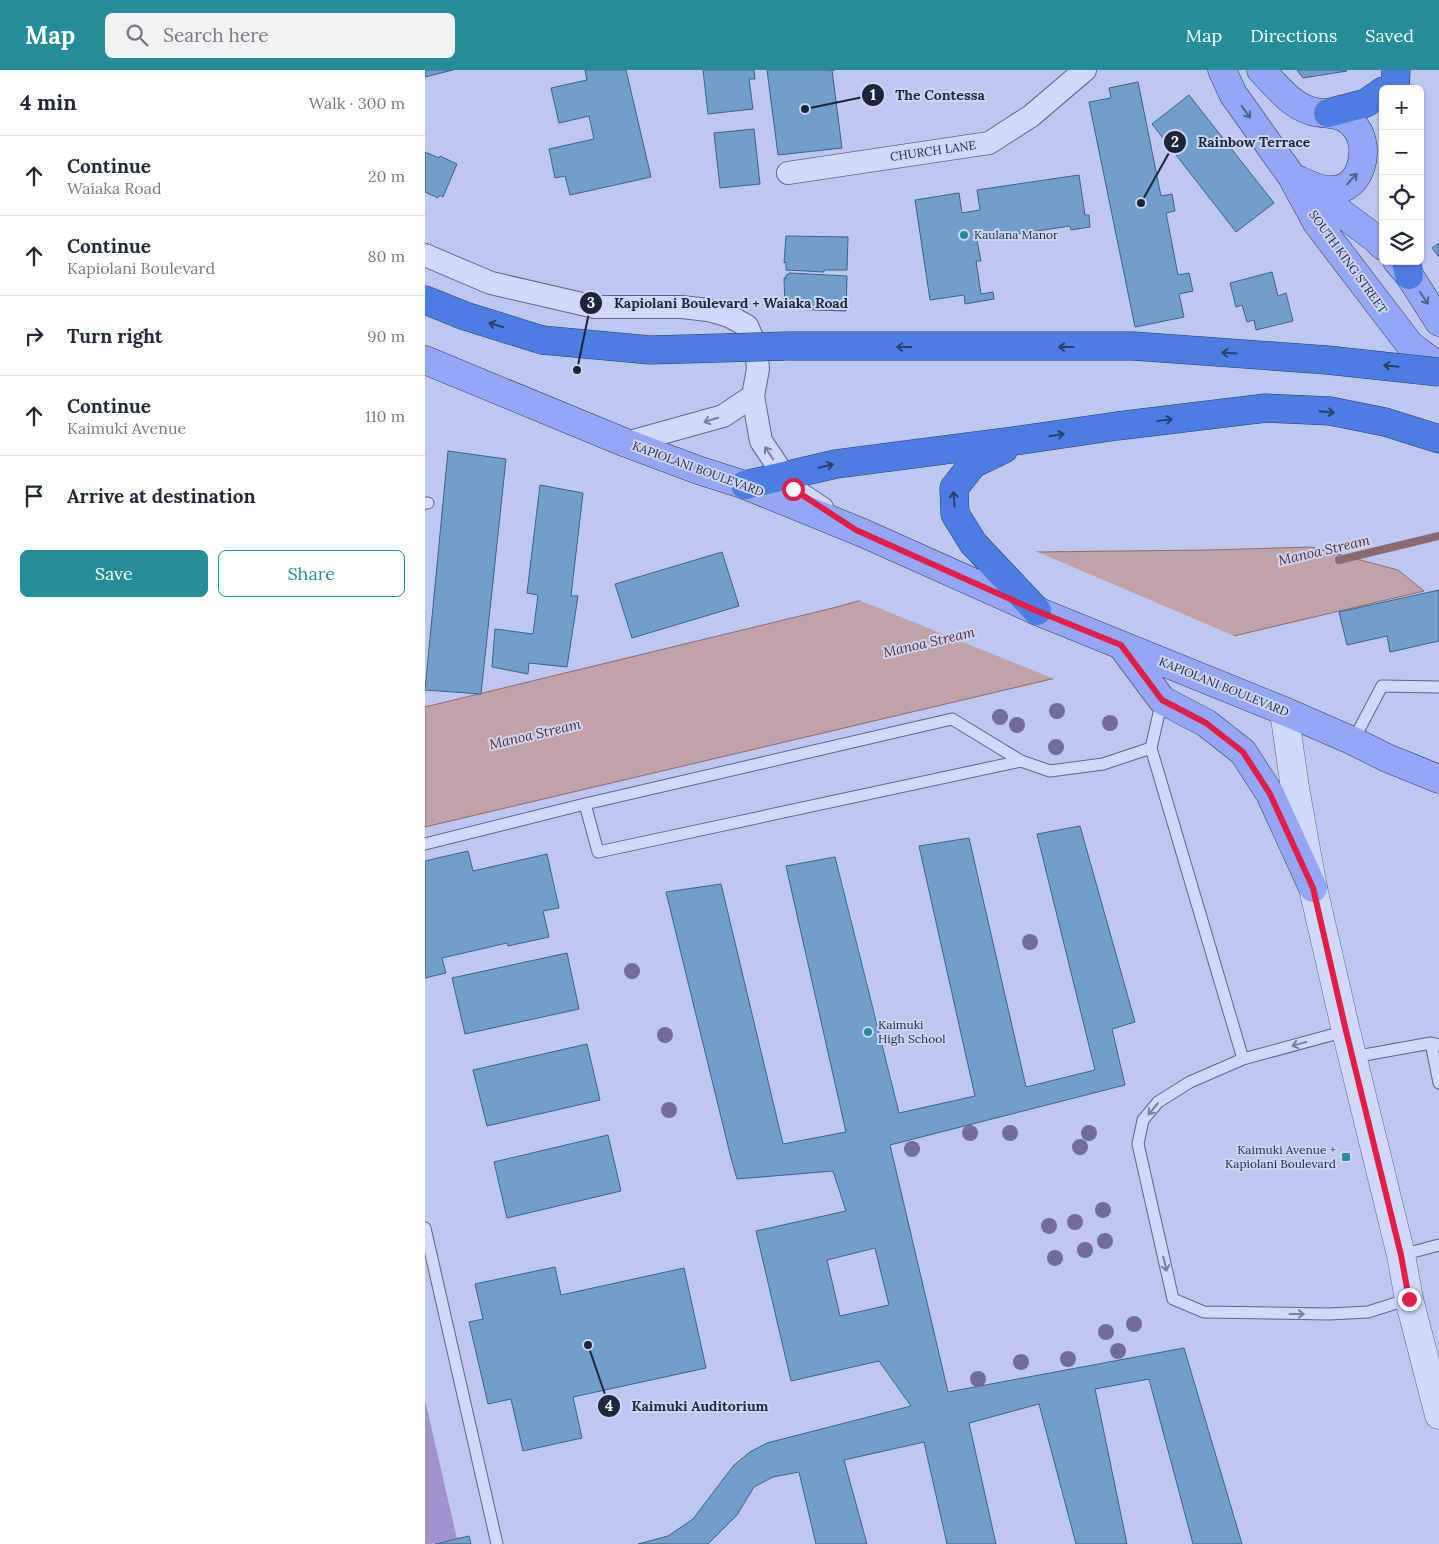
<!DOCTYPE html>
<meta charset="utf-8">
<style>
body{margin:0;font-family:Lora,serif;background:#f2f2f3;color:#1f2937}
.controls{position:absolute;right:15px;top:15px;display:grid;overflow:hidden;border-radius:8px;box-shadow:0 1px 4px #0004}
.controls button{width:45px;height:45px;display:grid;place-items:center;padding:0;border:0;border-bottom:1px solid #e0e1e3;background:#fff;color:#1f2937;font:25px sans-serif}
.stop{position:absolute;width:15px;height:15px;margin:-11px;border:4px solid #e11d48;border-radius:50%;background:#fff}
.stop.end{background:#e11d48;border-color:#fff;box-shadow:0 1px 5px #0008}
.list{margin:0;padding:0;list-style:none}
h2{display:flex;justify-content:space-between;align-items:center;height:65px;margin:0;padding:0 20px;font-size:21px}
h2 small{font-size:16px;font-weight:400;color:#747a83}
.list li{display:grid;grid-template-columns:32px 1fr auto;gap:15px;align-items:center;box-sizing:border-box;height:80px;padding:0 20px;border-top:1px solid #e0e1e3}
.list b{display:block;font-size:19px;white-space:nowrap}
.list p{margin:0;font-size:16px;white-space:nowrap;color:#747a83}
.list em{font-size:16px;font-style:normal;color:#747a83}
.actions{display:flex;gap:10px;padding:15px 20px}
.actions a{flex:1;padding:11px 0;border:1px solid #258d98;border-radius:8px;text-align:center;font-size:18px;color:#258d98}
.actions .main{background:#258d98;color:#fff}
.icon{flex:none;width:28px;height:28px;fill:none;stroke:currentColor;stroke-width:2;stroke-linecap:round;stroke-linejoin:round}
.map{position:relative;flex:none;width:1014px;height:1474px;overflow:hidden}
header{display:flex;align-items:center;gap:30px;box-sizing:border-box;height:70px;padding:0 25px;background:#258d98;color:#fff}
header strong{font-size:24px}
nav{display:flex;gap:28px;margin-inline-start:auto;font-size:18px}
.search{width:350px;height:45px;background:#f2f2f3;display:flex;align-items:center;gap:12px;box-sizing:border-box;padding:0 18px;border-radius:8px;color:#747a83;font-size:19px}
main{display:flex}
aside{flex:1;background:#fff}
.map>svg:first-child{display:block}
</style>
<header>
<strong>Map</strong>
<div class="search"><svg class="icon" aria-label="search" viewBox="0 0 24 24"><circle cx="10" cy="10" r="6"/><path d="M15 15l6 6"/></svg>Search here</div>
<nav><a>Map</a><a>Directions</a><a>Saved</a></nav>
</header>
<main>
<aside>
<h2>4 min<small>Walk · 300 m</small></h2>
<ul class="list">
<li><svg class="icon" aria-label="ahead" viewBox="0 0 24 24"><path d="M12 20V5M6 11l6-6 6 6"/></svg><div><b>Continue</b><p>Waiaka Road</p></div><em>20 m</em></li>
<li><svg class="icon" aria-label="ahead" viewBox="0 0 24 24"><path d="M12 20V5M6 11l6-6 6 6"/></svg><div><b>Continue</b><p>Kapiolani Boulevard</p></div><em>80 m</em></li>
<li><svg class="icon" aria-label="right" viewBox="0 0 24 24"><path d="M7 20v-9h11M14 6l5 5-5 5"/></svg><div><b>Turn right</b></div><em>90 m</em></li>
<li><svg class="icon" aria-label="ahead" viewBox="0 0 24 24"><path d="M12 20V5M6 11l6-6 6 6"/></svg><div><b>Continue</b><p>Kaimuki Avenue</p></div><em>110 m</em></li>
<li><svg class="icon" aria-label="arrive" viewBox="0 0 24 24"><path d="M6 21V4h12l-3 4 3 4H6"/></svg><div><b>Arrive at destination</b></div></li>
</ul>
<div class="actions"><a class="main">Save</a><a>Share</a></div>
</aside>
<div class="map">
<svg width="1014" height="1474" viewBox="0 0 1014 1474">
<rect width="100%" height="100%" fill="#bec7ef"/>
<path fill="#9f92cd" d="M0 1330 32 1469 4 1474H0Z"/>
<path fill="#c0a2a7" stroke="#8e696e" d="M886 477 973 500 999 521 0 757V637L408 538 611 482 785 480Z"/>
<path fill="#bec7ef" d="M608 480 812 567 632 610 431 529Z"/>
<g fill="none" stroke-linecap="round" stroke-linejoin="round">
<path stroke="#8e696e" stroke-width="8" d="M914 490 1014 466"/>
</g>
<path fill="#729ece" stroke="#3c6187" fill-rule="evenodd" d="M0 0H28L0 7Z
M160 0H201L226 107 145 125 140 106 130 108 124 79 169 69 164 46 134 53 126 18 162 10Z
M278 0H329L330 9H324L328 39 283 44Z
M342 0H410H407L417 78 353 85Z
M872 0H921L922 1 878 8Z
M713 12 736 126 747 124 750 141 741 143 753 205 764 203 768 221 754 224 759 247 710 257 664 32 686 28 684 18Z
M764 25 849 133 811 162 727 54Z
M329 59 335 114 295 118 289 63Z
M0 82 14 88 15 86 32 94 18 127 15 125 13 128 0 122Z
M654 105 660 145H664L665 157 646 160 645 156 552 170 556 191H551L556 224 568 222 569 229 540 234 539 225 505 230 490 130 534 123 537 143 555 140 552 120Z
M361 166 423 167 422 200H399V202L361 200V192L359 193Z
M1014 173V187L1007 178Z
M847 202 853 226 861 223 868 251 831 260 829 250 822 252 817 235 811 237 805 213Z
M364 203 422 206 421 241 360 239 359 208H361V205H363Z
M23 381 81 389 56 624 0 620Z
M115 415 158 423 146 526H153L142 597 104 593 103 604 67 597 70 559 108 564 113 525 102 523Z
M297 482 314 536 207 568 190 514Z
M1014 520V571L965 582 962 566 922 575 914 542Z
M655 756 710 952 687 959 700 1015 465 1075 523 1322 759 1278 817 1474H768L724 1309 670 1319 702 1474H651L614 1334 544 1353 571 1474H522L499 1372 419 1390 442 1474H391L374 1402 348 1407 329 1417 312 1445 283 1474H213L243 1466 268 1449 309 1395 325 1382 342 1373 486 1336 454 1291 366 1311 331 1161 421 1141 408 1101 312 1109 306 1088 241 822 296 814 358 1074 421 1062 361 796 410 787 474 1043 550 1026 494 776 544 768 601 1017 670 1000 612 764ZM450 1178 464 1235 415 1246 402 1190Z
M43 781 48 801 122 784 134 838 118 841 124 867 83 876 82 873 17 888 21 903 0 908V791Z
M142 883 154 939 40 964 27 908Z
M162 974 175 1030 62 1056 48 1000Z
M183 1065 196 1121 82 1148 69 1092Z
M130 1197 136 1225 259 1198 281 1298 148 1327 157 1368 98 1381 86 1329 63 1334 44 1252 58 1249 50 1214Z
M44 1466 46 1474H10Z"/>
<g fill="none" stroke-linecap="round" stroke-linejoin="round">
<g stroke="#566888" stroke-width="13">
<path id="service" d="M0 433H3
M737 630 726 678 818 989
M928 671 957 616 1014 617
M160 734 173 782 596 691
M0 774 160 734 527 649 596 691 625 701 678 694 726 678
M921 961 818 989 765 1012 733 1032 718 1050 713 1074 748 1229 779 1242 904 1244 943 1242 984 1229
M1006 973 1014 1013
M928 987 1006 973 1014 975
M0 1158 72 1474
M976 1185 1014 1175"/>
</g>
<g stroke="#566888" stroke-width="24">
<path id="minor" d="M363 103 564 73 606 46 660 0
M0 185 66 213 170 237H257L283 240 304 246 322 256 331 276 333 299 328 326 336 371 368 419 397 438
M201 373 298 346 328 326"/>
</g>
<g stroke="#566888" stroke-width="29">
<path id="tertiary" d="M859 641 870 718 888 818 921 961 976 1185 984 1229 1014 1345"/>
</g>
<g stroke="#2b3d55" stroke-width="29">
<path id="primary" d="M797 0 808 24 867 107 892 153 985 275 1014 297
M836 0C851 15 865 35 886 41 904 46 917 40 931 58 946 78 937 120 907 120 893 121 879 112 867 107
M883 118 951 169 958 176
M972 191 984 205 1014 252
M0 290 201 373 273 400 320 415 438 463 612 541 859 641 928 671 962 688 1014 709
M696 575 737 630 781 653 818 682 845 724 888 818"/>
</g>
<g stroke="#2b3d55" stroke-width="29">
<path id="motorway" d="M970 19 971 0
M903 43 941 33 958 21
M981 191 984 205
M0 230 40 246 117 270
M579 379 548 394 529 418 530 444 548 473 612 541
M320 415 411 394 596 370 692 356 841 338 905 341 960 352 1014 369"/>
</g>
<use href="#service" stroke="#d1d9fa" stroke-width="11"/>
<use href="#minor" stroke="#d1d9fa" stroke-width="22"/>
<use href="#tertiary" stroke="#d1d9fa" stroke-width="28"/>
<use href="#primary" stroke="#94a7f4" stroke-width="28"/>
<use href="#motorway" stroke="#4b7de2" stroke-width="28"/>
<g stroke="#2b3d55" stroke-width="29" stroke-linecap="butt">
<path id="motorway-bridge" d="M117 270 225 280 362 276H708L902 290 1014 302"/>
</g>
<use href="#motorway-bridge" stroke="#4b7de2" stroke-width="28"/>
</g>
<g fill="#726c9a">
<circle cx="632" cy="641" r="8"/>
<circle cx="575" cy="647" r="8"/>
<circle cx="685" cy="653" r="8"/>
<circle cx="592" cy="655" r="8"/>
<circle cx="631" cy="677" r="8"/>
<circle cx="605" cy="872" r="8"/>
<circle cx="207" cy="901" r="8"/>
<circle cx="240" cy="965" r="8"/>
<circle cx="244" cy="1040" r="8"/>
<circle cx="545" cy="1063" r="8"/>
<circle cx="585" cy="1063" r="8"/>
<circle cx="664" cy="1063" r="8"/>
<circle cx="655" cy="1077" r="8"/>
<circle cx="487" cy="1079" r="8"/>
<circle cx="678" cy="1140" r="8"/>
<circle cx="650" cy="1152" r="8"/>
<circle cx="624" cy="1156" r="8"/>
<circle cx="680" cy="1171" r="8"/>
<circle cx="660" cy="1180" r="8"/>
<circle cx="630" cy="1188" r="8"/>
<circle cx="709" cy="1254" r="8"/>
<circle cx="681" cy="1262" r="8"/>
<circle cx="693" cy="1281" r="8"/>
<circle cx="643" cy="1289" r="8"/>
<circle cx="596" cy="1292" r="8"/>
<circle cx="553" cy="1309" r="8"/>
</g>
<defs><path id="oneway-shaft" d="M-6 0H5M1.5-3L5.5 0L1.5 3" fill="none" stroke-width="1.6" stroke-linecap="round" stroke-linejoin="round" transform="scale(1.25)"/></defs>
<g stroke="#51608c">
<use href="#oneway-shaft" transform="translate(821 42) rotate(54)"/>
<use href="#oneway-shaft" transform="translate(927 109) rotate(-47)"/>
<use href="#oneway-shaft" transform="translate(999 228) rotate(57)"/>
</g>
<g stroke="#29406a">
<use href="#oneway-shaft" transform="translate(71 255) rotate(-162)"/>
<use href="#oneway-shaft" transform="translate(479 277) rotate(-180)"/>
<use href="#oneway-shaft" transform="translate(641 277) rotate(180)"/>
<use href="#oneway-shaft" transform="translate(804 283) rotate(-176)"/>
<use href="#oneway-shaft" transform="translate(966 296) rotate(-174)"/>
<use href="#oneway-shaft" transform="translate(902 342) rotate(5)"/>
<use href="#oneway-shaft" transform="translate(740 350) rotate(-7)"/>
<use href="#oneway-shaft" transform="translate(632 365) rotate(-9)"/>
<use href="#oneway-shaft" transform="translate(401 396) rotate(-13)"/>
<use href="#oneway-shaft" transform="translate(529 429) rotate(-94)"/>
</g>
<g stroke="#768098">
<use href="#oneway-shaft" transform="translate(286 350) rotate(163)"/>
<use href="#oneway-shaft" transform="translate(344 383) rotate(-123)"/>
<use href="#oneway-shaft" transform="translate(874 974) rotate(165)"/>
<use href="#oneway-shaft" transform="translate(728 1039) rotate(130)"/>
<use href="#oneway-shaft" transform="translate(740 1194) rotate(77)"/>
<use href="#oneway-shaft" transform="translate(872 1244)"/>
</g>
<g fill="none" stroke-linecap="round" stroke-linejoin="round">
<path stroke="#e11d48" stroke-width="6" d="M368 419 431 460 612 541 696 575 737 630 781 653 818 682 845 724 888 818 921 961 976 1185 984 1229"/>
</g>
<g fill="#258d98" stroke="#ced5f6" stroke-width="2">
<circle cx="539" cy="165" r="5"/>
<circle cx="443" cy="962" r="5"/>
<rect x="916" y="1082" width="10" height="10" rx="2.5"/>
</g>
<g text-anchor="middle" stroke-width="4" stroke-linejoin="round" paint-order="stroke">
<g font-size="12" fill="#1b2636" stroke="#ced5f6">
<text transform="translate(508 81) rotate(-8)" y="4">CHURCH LANE</text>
<text transform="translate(923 192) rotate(54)" y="4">SOUTH KING STREET</text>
<text transform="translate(273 399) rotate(20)" y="4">KAPIOLANI BOULEVARD</text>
<text transform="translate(799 617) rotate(22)" y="4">KAPIOLANI BOULEVARD</text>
</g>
<g font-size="12" fill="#1b2636" stroke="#ced5f6" text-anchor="start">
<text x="549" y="169">Kaulana Manor</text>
<text x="453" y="959">Kaimuki<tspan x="453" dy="14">High School</tspan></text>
<text x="911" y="1084" text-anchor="end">Kaimuki Avenue +<tspan x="911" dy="14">Kapiolani Boulevard</tspan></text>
</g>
<g font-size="14" font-style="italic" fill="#572c2a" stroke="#ced5f6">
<text transform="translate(899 480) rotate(-13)" y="5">Manoa Stream</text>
<text transform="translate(504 572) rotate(-13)" y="5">Manoa Stream</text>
<text transform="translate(110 664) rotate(-13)" y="5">Manoa Stream</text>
</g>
</g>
<path fill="none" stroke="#1b2636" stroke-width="2" d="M380 39L448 25M716 133L750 72M152 300L166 233M163 1275L184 1336"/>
<g fill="#1b2636" stroke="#ced5f6" stroke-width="2">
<circle cx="380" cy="39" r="5"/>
<circle cx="716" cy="133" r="5"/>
<circle cx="152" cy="300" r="5"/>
<circle cx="163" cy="1275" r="5"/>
<circle cx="448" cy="25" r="12"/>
<circle cx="750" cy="72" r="12"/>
<circle cx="166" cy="233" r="12"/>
<circle cx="184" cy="1336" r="12"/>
</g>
<g font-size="15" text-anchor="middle" font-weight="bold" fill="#fff">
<text x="448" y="30">1</text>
<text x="750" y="77">2</text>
<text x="166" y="238">3</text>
<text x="184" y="1341">4</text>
</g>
<g font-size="14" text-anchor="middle" font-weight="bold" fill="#1b2636" stroke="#ced5f6" stroke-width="4" stroke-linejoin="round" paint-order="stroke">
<text x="515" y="30">The Contessa</text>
<text x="829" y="77">Rainbow Terrace</text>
<text x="306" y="238">Kapiolani Boulevard + Waiaka Road</text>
<text x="275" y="1341">Kaimuki Auditorium</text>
</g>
</svg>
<div class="controls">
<button>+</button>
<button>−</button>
<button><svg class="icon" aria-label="locate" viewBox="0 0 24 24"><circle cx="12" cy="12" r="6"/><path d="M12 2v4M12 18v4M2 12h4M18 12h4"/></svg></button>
<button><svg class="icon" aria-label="layers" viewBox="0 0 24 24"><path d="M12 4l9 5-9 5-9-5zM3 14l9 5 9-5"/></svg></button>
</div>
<div class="stop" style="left:368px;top:419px"></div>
<div class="stop end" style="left:984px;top:1229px"></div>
</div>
</main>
